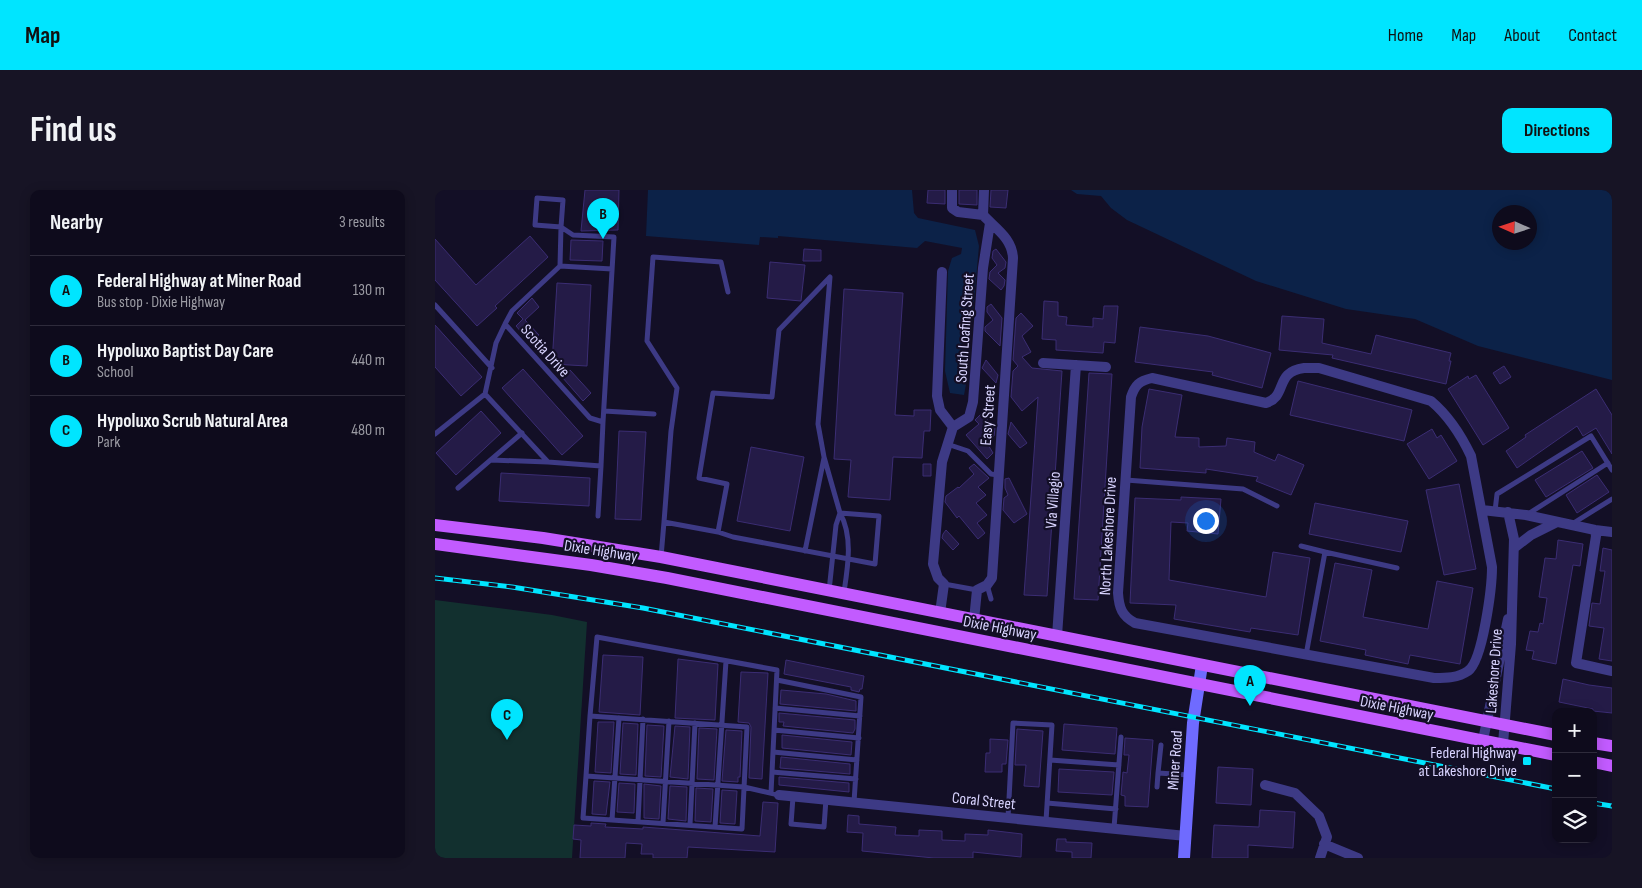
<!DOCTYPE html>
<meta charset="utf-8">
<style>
body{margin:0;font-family:"Sofia Sans Condensed",sans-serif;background:#171425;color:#f1f3f6}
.controls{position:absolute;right:15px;bottom:15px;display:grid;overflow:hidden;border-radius:10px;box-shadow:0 2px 12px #0003}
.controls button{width:45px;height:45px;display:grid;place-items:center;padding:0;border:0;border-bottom:1px solid #2e2b3b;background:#0e0b1c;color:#f1f3f6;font:25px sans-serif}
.compass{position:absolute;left:1057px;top:15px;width:45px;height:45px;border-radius:50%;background:#0e0b1c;box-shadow:0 2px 12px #0003;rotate:273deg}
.you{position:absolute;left:770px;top:330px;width:18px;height:18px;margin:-12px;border:4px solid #fff;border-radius:50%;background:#1a73e8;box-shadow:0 0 0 8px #1a73e833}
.badge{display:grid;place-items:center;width:32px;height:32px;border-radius:50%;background:#00e5ff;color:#111;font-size:16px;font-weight:700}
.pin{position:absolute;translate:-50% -41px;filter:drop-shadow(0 1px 2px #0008)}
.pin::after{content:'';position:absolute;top:26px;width:18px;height:15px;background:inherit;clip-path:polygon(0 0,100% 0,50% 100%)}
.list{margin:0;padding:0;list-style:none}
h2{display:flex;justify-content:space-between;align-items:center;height:65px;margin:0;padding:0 20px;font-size:21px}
h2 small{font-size:16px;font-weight:400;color:#9b9ba3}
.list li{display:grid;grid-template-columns:32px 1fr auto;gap:15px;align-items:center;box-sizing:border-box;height:70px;padding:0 20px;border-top:1px solid #2e2b3b}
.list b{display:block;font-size:19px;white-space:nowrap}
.list p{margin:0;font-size:16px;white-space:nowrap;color:#9b9ba3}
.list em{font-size:16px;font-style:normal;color:#9b9ba3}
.icon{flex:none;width:28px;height:28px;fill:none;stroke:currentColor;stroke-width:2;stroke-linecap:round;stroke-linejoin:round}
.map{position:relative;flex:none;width:1177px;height:668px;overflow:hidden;border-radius:10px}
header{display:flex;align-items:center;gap:30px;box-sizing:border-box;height:70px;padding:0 25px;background:#00e5ff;color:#111}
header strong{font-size:24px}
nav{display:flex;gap:28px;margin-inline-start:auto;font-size:18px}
.intro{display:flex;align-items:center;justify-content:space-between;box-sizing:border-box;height:120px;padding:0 30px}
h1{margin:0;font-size:35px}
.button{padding:12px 22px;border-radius:10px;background:#00e5ff;color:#111;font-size:18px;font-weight:700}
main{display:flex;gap:30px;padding:0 30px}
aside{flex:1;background:#0e0b1c;border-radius:10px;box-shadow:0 2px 12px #0003}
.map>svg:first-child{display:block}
</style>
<header>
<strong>Map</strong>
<nav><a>Home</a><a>Map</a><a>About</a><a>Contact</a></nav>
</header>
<div class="intro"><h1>Find us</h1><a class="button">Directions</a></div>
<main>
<aside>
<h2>Nearby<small>3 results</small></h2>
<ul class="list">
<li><span class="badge">A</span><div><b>Federal Highway at Miner Road</b><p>Bus stop · Dixie Highway</p></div><em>130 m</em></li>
<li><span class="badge">B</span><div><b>Hypoluxo Baptist Day Care</b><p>School</p></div><em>440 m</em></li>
<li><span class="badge">C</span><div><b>Hypoluxo Scrub Natural Area</b><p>Park</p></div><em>480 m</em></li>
</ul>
</aside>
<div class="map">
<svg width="1177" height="668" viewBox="0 0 1177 668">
<rect width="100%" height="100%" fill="#130f26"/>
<path fill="#12302f" d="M0 410 117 425 152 432 137 668H0Z"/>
<path fill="#0c2248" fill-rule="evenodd" d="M213 0H477L479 23 483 28 540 40 544 56 532 189 529 205 515 203 510 181 513 81 517 68 526 64 527 58 490 51 482 58 343 46V48L325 47 324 55 211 46Z
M636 0H1177V190L1043 156 980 129 911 119 821 91 692 30 676 18 666 6 642 4ZM1064 22H1094V52H1064Z"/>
<path fill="#241b47" stroke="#3b2d73" d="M150 0H184L183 40 146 41Z
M493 0H510V14L492 13Z
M524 0H542V15L524 14Z
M556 0H573L571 18 555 17Z
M95 46 113 67 60 116 62 118 42 136 0 90V49L41 95Z
M136 50 168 51 167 71 135 70Z
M369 59 386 60V71H368Z
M561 59 571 72 570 78 563 83 570 90 569 96 566 100 554 89 555 82 562 75 557 68 558 61Z
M335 72 370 75 366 111 332 108Z
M122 93 156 95 152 176 117 174Z
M409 99 468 103 460 225 479 226V220H496L495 241H489L487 268 458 267 455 310 413 307 416 270 399 269Z
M97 108 104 117 90 130 104 145 95 152 81 136 88 129 82 123Z
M609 111 623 112V126L632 127 631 135 658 137V128L668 129 669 116H683L680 153 669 152 668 163 621 160V150L607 149Z
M556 114 567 128 565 156 550 141V137L558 130 552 122V117Z
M586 123 598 136 587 146 596 162 587 167 597 178 627 181 612 406 589 405 603 207 587 221 576 207 578 181 583 176 578 170 581 128Z
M847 126 889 129 887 153 936 164 941 145 1016 163 1014 171H1016L1011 194 897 168 898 165 844 160Z
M0 135 47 187 26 206 0 177Z
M705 137 773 146 836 163 827 198 777 185 778 182 700 172Z
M551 170 563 185 561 193 547 178Z
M1069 176 1076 187 1065 194 1058 183Z
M88 179 148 246 127 265 67 198Z
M135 180 156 203 148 211 127 187Z
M654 183 677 184 663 410 639 409Z
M1041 185 1074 238 1048 255 1013 199 1033 186 1034 189Z
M863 191 977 220 969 251 855 225Z
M714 199 747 205 740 247 764 248V257L791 256 792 248 820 252 819 262 840 271 843 264 869 275 856 305 821 291 823 287 771 279V283L705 278 707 237Z
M1161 199 1177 225V264L1161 238 1148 246 1142 236 1082 278 1071 261 1091 247 1090 245Z
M46 221 66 243 21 285 1 263Z
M547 223 560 238 559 246 552 253 558 263 552 269 531 245 544 234 540 230Z
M576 232 592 253 585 258 573 244Z
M997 239 1002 248 1006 245 1022 271 994 289 972 254Z
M184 241 211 242 206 330 180 329Z
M316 257 369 267 355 341 302 331Z
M1147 261 1158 278 1111 307 1100 290Z
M488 274H496V286H488Z
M539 274 554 288 543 297 551 305 541 313 552 325 542 333 550 343 543 349 524 326 522 328 510 312 511 306 523 297 524 298 539 284 534 278Z
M66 283 155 288 154 316 64 311Z
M1162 285 1174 302 1142 323 1131 305Z
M574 288 592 324 579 333 568 320 569 308 573 305 570 298V289Z
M1024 294 1041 379 1009 385 991 300Z
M746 307 786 309 783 344 752 341 753 333 736 332 734 390 831 407 838 362 875 368 863 445 816 438 815 442 739 429 741 415 695 413 700 308 746 310Z
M880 313 973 331 966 362 874 344Z
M511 340 524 354 518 360 507 348 508 344Z
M1123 350 1148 354 1145 376 1138 375 1121 474 1097 469 1099 461 1091 460 1095 441 1103 442 1105 433 1108 434 1112 408 1104 407 1110 368 1121 369Z
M1168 358 1177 360V471L1164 469 1169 438 1154 436 1157 413 1165 414 1170 381H1165Z
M900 373 937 380 928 427 993 439 1002 391 1038 398 1025 474 975 465 973 474 930 465 931 460 885 451Z
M168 465 208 467 205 525 164 522Z
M243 469 283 474 280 530 240 528Z
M351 470 429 486 427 499H425L424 502 416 500V497L349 484Z
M306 482 333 483 327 589 314 588 316 537 314 533 303 532Z
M1128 489 1154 495 1177 498V523L1158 521V519L1124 512Z
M346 500 391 504 421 511V521L345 514Z
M344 523 420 530V539L418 543 348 536 349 532H344Z
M163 532H179L176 583 160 582Z
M188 533 203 534 201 585 185 584Z
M629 534 682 538 680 564 627 560Z
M212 535 229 536 226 587 210 586Z
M240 536 255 537 253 589 235 587Z
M264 538 282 539 279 590 262 589Z
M582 539 608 541 604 597 589 596 591 575H580Z
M291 540 307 541 305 587H303V592L287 591Z
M347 545 417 552 416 565 347 558Z
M690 548 718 550 713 617 690 616V606L686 605 688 582 692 583 694 565H689Z
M555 549 573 550 571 574H567V582H550L551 563H555Z
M346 567 415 574V584L345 578Z
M783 577 818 579 816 615 781 613Z
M624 579 679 582 677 605 623 602Z
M344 587 414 593V602L344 595Z
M159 591 175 592 171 625 157 624Z
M184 593 200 594 199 623 182 622Z
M209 594 226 596 224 629 209 628Z
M235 596 252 597 251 631 233 629Z
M261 598 278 599 276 632 260 631Z
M287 600 302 601 300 634 285 633Z
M328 612 343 613 340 662 253 657 252 668H218V664H206L207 654 191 653 190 668H145L146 650 138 649 139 635 156 636V633L171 634 170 637 208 639V637L325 646Z
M825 620 860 622 858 658 813 655V668H777L779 635 824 637Z
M413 625 424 626V634L461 637 460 645 484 646V640L507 641V650L530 651V644L553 645V640L587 644 586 667 538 662V668H499L427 661 428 643 412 642Z
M622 649H631V652L657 653 656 668H637V662L621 661Z"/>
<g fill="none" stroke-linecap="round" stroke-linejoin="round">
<path stroke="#3d3a85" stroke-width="5" d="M125 76 126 37 100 35 102 8 128 10 126 37 138 45 179 47 168 232
M0 115 57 178
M70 134 77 121 125 76 177 79
M50 204 61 153 70 134 155 228 168 232 166 276
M169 221 219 224
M0 244 50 204 113 272 166 276 163 326
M512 254 533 261 556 284 563 285
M56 270 113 272
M691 290 808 299 842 316
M23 298 87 243
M1060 321 1062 304 1156 246 1177 280
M1093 324 1173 273
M229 332 236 241 242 198 212 151 218 67 286 72 293 102
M1137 334 1177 309
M283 342 298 347 440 374 444 326 405 323C418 346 413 376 409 402
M866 356 890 362 871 465
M370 361 389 268
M890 362 962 378
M226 367 229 332 283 342 292 294 264 288 278 203 337 207 344 140 395 87 383 234 389 267 405 323 401 335 394 401
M509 394 542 400
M552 395 556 409
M342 490 426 507 419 612
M340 518 425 526
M155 526 162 447 342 480 336 603
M339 540 424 548
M726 555 723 583 754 585
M338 562 422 570
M615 570 684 575
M337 582 421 589
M151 586 155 526 312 537 307 639 148 628 151 586 309 597 344 605
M722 597 723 583
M358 607 356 634 389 637 391 609
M612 613 681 619
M573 628 578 533 617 535 611 631
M177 630 184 528
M203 632 208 529
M228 633 234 531
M255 635 260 533
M280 637 291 471
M679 638 686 547"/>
<path stroke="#3d3a85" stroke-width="10" d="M517 0V18L523 22 548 25
M548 25 549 0
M608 173 671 177
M869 178H884L996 211C1014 226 1026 245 1036 266L1057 377C1057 396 1048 471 1033 481 1023 488 1011 488 999 488L700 433C687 426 684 418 683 403L696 207C700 195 704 191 717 188L831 213C853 206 839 182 869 178Z
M518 237 534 227 538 212 548 78 555 33
M1047 320 1091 325 1160 340 1177 342
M1160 340 1161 346 1141 473 1177 481
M1079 358 1096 345 1122 332
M505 423 509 394 503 388 498 374 507 272 518 237 505 220 502 206 507 82
M539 430 542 400 552 395 557 388 578 68C577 48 561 39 548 25
M622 446 641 175
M1048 550 1073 429
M1068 554 1076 454 1079 349 1073 322
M830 595 860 603 884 626 892 647 885 668
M344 605 751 646
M889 654 923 668"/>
<path stroke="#6f6bff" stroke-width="12" d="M749 668 758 533 767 475"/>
<path stroke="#c25bff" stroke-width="12" d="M0 335 108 348 226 367 1121 545
M0 354 156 375 232 388 1121 565
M1158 553 1177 556
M1158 572 1177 576"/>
<g stroke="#00e5ff" stroke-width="5">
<path id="rail" d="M0 388 77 397 208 418 1121 599
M1158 613 1177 616"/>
</g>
<use href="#rail" stroke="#130f26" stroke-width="3" stroke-dasharray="9" stroke-linecap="butt"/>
</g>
<rect fill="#00e5ff" stroke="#130f26" stroke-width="2" x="1087" y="566" width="10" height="10" rx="2.5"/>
<g text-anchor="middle" stroke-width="4.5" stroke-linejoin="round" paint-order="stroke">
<g font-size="16" fill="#d9d4ff" stroke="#130f26">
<text transform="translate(529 138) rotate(-86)" y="6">South Loafing Street</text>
<text transform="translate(111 160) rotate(48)" y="6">Scotia Drive</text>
<text transform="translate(552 225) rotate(-86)" y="6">Easy Street</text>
<text transform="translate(617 310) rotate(-86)" y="6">Via Villagio</text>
<text transform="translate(672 346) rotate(-87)" y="6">North Lakeshore Drive</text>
<text transform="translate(166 360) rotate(9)" y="6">Dixie Highway</text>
<text transform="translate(565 437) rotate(11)" y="6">Dixie Highway</text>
<text transform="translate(1058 481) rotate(-86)" y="6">Lakeshore Drive</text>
<text transform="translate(962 517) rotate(11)" y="6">Dixie Highway</text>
<text transform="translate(739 570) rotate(-86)" y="6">Miner Road</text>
<text transform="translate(549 610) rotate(6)" y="6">Coral Street</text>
</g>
<g font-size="16" fill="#d9d4ff" stroke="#130f26" text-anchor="end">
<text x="1082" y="568">Federal Highway<tspan x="1082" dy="18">at Lakeshore Drive</tspan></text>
</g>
</g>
</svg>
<div class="controls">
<button>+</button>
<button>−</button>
<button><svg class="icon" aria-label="layers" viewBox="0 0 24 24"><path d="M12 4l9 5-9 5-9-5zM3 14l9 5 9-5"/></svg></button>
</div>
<svg class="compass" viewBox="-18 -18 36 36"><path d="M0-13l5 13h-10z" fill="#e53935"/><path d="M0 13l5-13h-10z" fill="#9b9ba3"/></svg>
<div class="you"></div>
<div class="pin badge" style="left:815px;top:516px">A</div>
<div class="pin badge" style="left:168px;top:49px">B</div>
<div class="pin badge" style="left:72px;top:550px">C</div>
</div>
</main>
